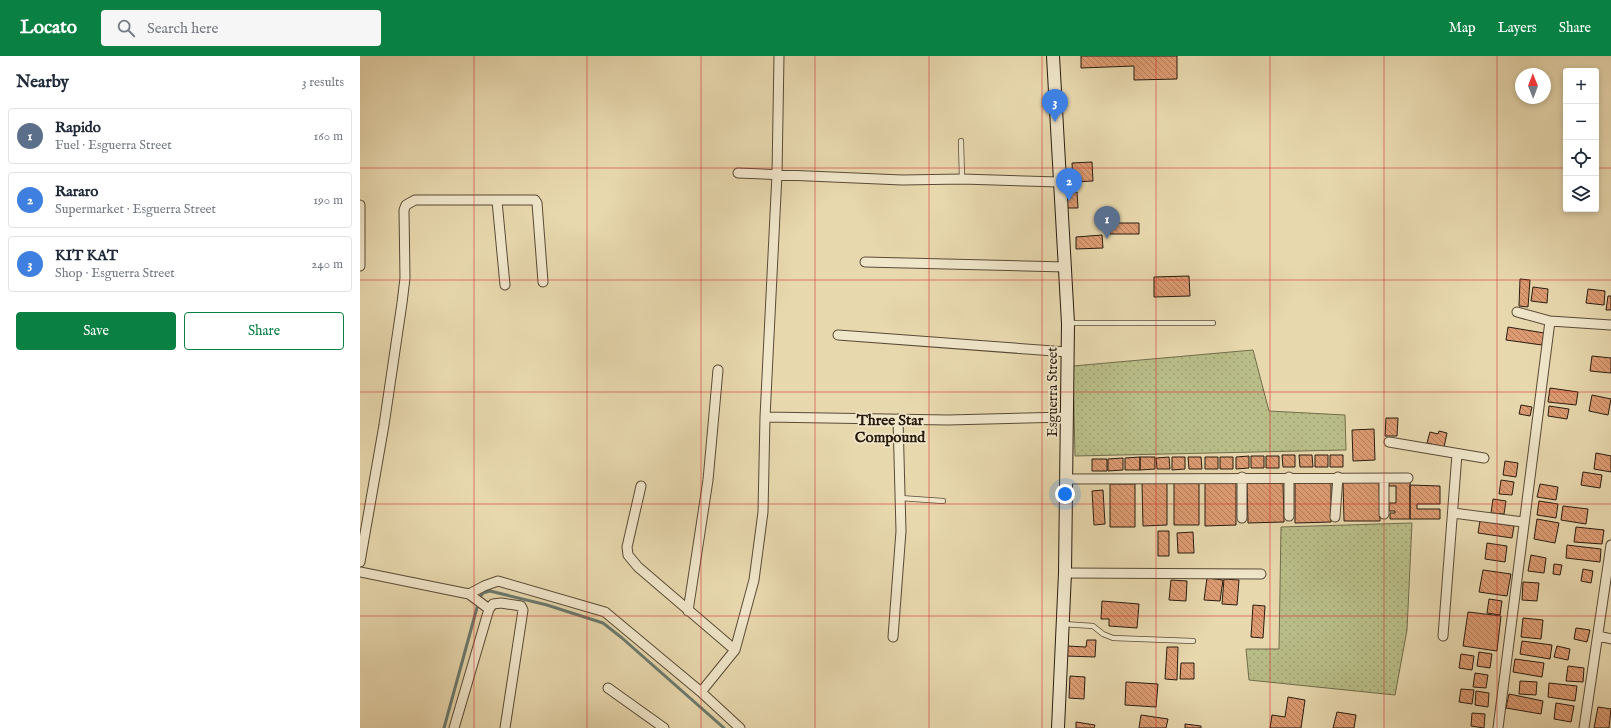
<!DOCTYPE html>
<meta charset="utf-8">
<style>
body{margin:0;font-family:"IM FELL English",serif;background:#f6f6f7;color:#1f2937}
.controls{position:absolute;right:12px;top:12px;display:grid;overflow:hidden;border-radius:4px;box-shadow:0 2px 6px #0003}
.controls button{width:36px;height:36px;display:grid;place-items:center;padding:0;border:0;border-bottom:1px solid #e0e1e3;background:#fff;color:#1f2937;font:20px sans-serif}
.compass{position:absolute;left:1155px;top:12px;width:36px;height:36px;border-radius:50%;background:#fff;box-shadow:0 2px 6px #0003;rotate:359deg}
.you{position:absolute;left:705px;top:438px;width:14px;height:14px;margin:-10px;border:3px solid #fff;border-radius:50%;background:#1a73e8;box-shadow:0 0 0 6px #1a73e833}
.badge{display:grid;place-items:center;width:26px;height:26px;border-radius:50%;background:#0b8043;color:#fff;font-size:13px;font-weight:700}
.pin{position:absolute;translate:-50% -33px;filter:drop-shadow(0 1px 2px #0008)}
.pin::after{content:'';position:absolute;top:21px;width:14px;height:12px;background:inherit;clip-path:polygon(0 0,100% 0,50% 100%)}
.list{margin:0;padding:0;list-style:none}
h2{display:flex;justify-content:space-between;align-items:center;height:52px;margin:0;padding:0 16px;font-size:17px}
h2 small{font-size:13px;font-weight:400;color:#747a83}
.list li{display:grid;grid-template-columns:26px 1fr auto;gap:12px;align-items:center;box-sizing:border-box;height:56px;margin:0 8px 8px;padding:0 8px;border:1px solid #e0e1e3;border-radius:4px}
.list b{display:block;font-size:15px;white-space:nowrap}
.list p{margin:0;font-size:13px;white-space:nowrap;color:#747a83}
.list em{font-size:13px;font-style:normal;color:#747a83}
.actions{display:flex;gap:8px;padding:12px 16px}
.actions a{flex:1;padding:9px 0;border:1px solid #0b8043;border-radius:4px;text-align:center;font-size:14px;color:#0b8043}
.actions .main{background:#0b8043;color:#fff}
.icon{flex:none;width:22px;height:22px;fill:none;stroke:currentColor;stroke-width:2;stroke-linecap:round;stroke-linejoin:round}
.map{position:relative;flex:none;width:1251px;height:672px;overflow:hidden}
header{display:flex;align-items:center;gap:24px;box-sizing:border-box;height:56px;padding:0 20px;background:#0b8043;color:#fff}
header strong{font-size:19px}
nav{display:flex;gap:22px;margin-inline-start:auto;font-size:14px}
.search{width:280px;height:36px;background:#f6f6f7;display:flex;align-items:center;gap:10px;box-sizing:border-box;padding:0 14px;border-radius:4px;color:#747a83;font-size:15px}
main{display:flex}
aside{flex:1;background:#fff}
.map>svg:first-child{display:block}
</style>
<header>
<strong>Locato</strong>
<div class="search"><svg class="icon" aria-label="search" viewBox="0 0 24 24"><circle cx="10" cy="10" r="6"/><path d="M15 15l6 6"/></svg>Search here</div>
<nav><a>Map</a><a>Layers</a><a>Share</a></nav>
</header>
<main>
<aside>
<h2>Nearby<small>3 results</small></h2>
<ul class="list">
<li><span class="badge" style="background:#5c6f8a">1</span><div><b>Rapido</b><p>Fuel · Esguerra Street</p></div><em>160 m</em></li>
<li><span class="badge" style="background:#3f7fe0">2</span><div><b>Rararo</b><p>Supermarket · Esguerra Street</p></div><em>190 m</em></li>
<li><span class="badge" style="background:#3f7fe0">3</span><div><b>KIT KAT</b><p>Shop · Esguerra Street</p></div><em>240 m</em></li>
</ul>
<div class="actions"><a class="main">Save</a><a>Share</a></div>
</aside>
<div class="map">
<svg width="1251" height="672" viewBox="0 0 1251 672">
<defs>
<pattern id="grass-dots" width="8" height="8" patternUnits="userSpaceOnUse"><rect width="8" height="8" fill="#b9be88"/><path d="M2 2h.1M6 6h.1" fill="none" stroke="#9fa374" stroke-width="1.8" stroke-linecap="round"/></pattern>
<pattern id="building-back-hatch" width="6" height="6" patternUnits="userSpaceOnUse"><rect width="6" height="6" fill="#dd9b72"/><path d="M-1 5l2 2M0 0l6 6M5-1l2 2" fill="none" stroke="#b37e5c"/></pattern>
</defs>
<rect width="100%" height="100%" fill="#e8d8ae"/>
<filter id="stains"><feTurbulence type="fractalNoise" baseFrequency=".005" numOctaves="4"/><feColorMatrix values="0 0 0 0 .2 0 0 0 0 .09 0 0 0 0 .02 0 0 0 .5 -.17"/></filter>
<radialGradient id="worn" r=".72"><stop offset=".6" stop-color="#630" stop-opacity="0"/><stop offset="1" stop-color="#630" stop-opacity=".3"/></radialGradient>
<path fill="url(#grass-dots)" stroke="#716d4c" d="M893 294 909 355 985 359 986 394 715 400 713 310Z
M1052 467 1047 574 1035 639 889 624 886 593H919L921 471Z"/>
<g fill="none" stroke-linecap="round" stroke-linejoin="round">
<path stroke="#6b7a6e" stroke-width="3" d="M120 541 123 537 130 535 187 549 243 567 262 582 364 672
M84 672 118 548"/>
</g>
<path fill="url(#building-back-hatch)" stroke="#291c0f" d="M721 0H817V23L774 24V10L721 12Z
M732 106 733 125 713 126 712 107Z
M707 136H717L718 152H707Z
M750 167H779V178H750Z
M742 179 743 192 716 193V181Z
M829 220 830 240 794 241V221Z
M1160 223 1170 224 1168 251 1159 250Z
M1173 231 1188 233 1187 247 1171 245Z
M1228 233 1245 235 1244 249 1226 247Z
M1248 240H1251V254H1246Z
M1148 271 1184 277 1182 289 1146 284Z
M1232 300 1251 302V317L1230 315Z
M1190 332 1218 336 1216 349 1188 346Z
M1232 339 1251 343 1248 359 1229 355Z
M1161 349 1172 351 1170 360 1159 358Z
M1189 350 1209 353 1207 363 1188 360Z
M1026 362H1038L1037 380H1025Z
M1014 373 1015 404 993 405 992 374Z
M1079 375 1087 377 1084 391 1067 387 1070 376 1078 378Z
M1236 397 1251 400V416L1234 413Z
M922 399H935V411H923Z
M939 399H952L953 411H940Z
M955 399H968V411H955Z
M970 399H983V411H970Z
M889 400V412L876 413V401Z
M891 400H904V412H891Z
M906 400H919V412H906Z
M780 401V414H765V402Z
M780 401H795V413L780 414Z
M809 401 810 413H797L796 402Z
M812 401H825V413L812 414Z
M828 401H841L842 413H829Z
M845 401H858V413H845Z
M860 401H873V413H860Z
M763 402V414L748 415V403Z
M732 403H747V415H732Z
M1145 405 1158 407 1156 421 1143 419Z
M1223 416 1242 419 1240 432 1221 429Z
M1029 423 1050 424V463H1030V457H1035V455H1029V447H1036V430H1029Z
M1019 424 1020 465H984L983 425Z
M1141 424 1154 426 1152 439 1139 438Z
M971 425V466L935 467V426Z
M814 426H839V469H814Z
M845 426H876V469L845 470Z
M887 426H923L924 466 888 467Z
M782 427H807V469L783 470Z
M750 428H775V471H750Z
M1180 428 1198 431 1196 444 1177 441Z
M1050 429 1080 430V448H1057V453H1080V463H1050Z
M743 434 745 468 734 469 732 435Z
M1133 443 1146 445 1144 458 1131 457Z
M1179 445 1198 448 1196 462 1177 459Z
M1203 450 1228 453 1226 468 1201 464Z
M1177 463 1199 467 1195 487 1174 483Z
M1120 465 1154 470 1152 482 1118 477Z
M1216 471 1244 474 1242 488 1214 486Z
M798 475H809V500H798Z
M833 476 834 497H818L817 477Z
M1127 487 1147 490 1145 506 1125 503Z
M1207 489 1241 493 1240 506 1206 502Z
M1171 499 1186 502 1184 517 1168 515Z
M1194 508 1202 509 1200 519 1193 518Z
M1223 513 1233 515 1231 527 1221 525Z
M1123 514 1151 518 1147 540 1119 536Z
M847 522 863 524 860 545 844 544Z
M864 523 879 524 877 549 862 548Z
M811 524 827 525 826 545 809 544Z
M1163 526 1179 527 1177 545 1162 544Z
M1129 543 1142 545 1140 559 1127 557Z
M742 545 779 548 777 572 749 570V563H741Z
M893 549 905 550 903 582 891 581Z
M1108 556 1141 560 1137 595 1103 590Z
M1163 562 1183 564 1181 583 1161 581Z
M1216 572 1230 574 1227 586 1214 583Z
M727 584H736L735 601 706 600 707 590 726 591Z
M1162 585 1192 589 1190 603 1160 598Z
M1197 590 1210 593 1208 604 1194 601Z
M807 591H818L817 624 805 623Z
M1119 596 1132 598 1130 612 1117 610Z
M1101 598 1114 600 1112 614 1099 612Z
M1155 603 1184 607 1182 621 1153 616Z
M821 607H834V623H820Z
M1208 610 1224 612 1223 626 1206 625Z
M1115 617 1128 619 1126 632 1113 631Z
M710 620 725 621 724 643 709 642Z
M1160 625 1177 626 1176 639 1159 638Z
M766 626 798 628 796 651 765 649Z
M1189 627 1217 630 1215 645 1188 641Z
M1101 633 1114 634 1112 648 1099 646Z
M1116 635 1129 637 1128 651 1115 649Z
M1149 638 1183 645 1181 658 1146 652Z
M928 641 945 644 941 672H910L912 659 925 661Z
M1196 647 1214 650 1211 666 1194 663Z
M1238 651 1251 653 1249 672H1234Z
M977 656 996 659 994 672H973Z
M1112 657 1125 658 1124 672 1111 670Z
M781 659 808 663 806 672H779Z
M716 666 735 669 734 672H716Z
M825 668 841 670V672H825Z"/>
<g fill="none" stroke-linecap="round" stroke-linejoin="round">
<g stroke="#594b37" stroke-width="6">
<path id="lane" d="M601 85 602 123
M709 267H853
M540 442 583 445
M703 568 733 570 743 578 753 582 833 585"/>
</g>
<g stroke="#594b37" stroke-width="11">
<path id="street" d="M378 117 542 124 602 123 699 126
M137 145 145 229
M0 149V210
M505 206 705 211
M1157 256 1190 265 1251 269
M478 279 707 296
M405 361 588 364 707 361
M1029 386 1124 402
M707 423 1048 422
M281 430 267 491 268 499 278 511 375 594
M1093 457 1163 466
M1024 458V422
M929 460V421
M975 461 978 421
M882 462V421
M0 506 24 369 42 247 45 222 44 154 46 149 55 144H175L177 147 183 226
M0 516 109 538 129 553
M705 517 901 518
M109 538 124 530 138 525 245 556 341 636 380 672
M328 555 348 424 358 314
M1083 580 1097 398
M1239 580 1251 583
M533 581 541 475 538 363
M248 632 304 672
M341 636 375 594 394 524 403 456 405 361 417 118 419 0
M94 672 129 553 133 548 141 547 161 550 163 554 145 672
M1138 672 1190 265
M1224 672 1251 489"/>
</g>
<g stroke="#291c0f" stroke-width="14">
<path id="secondary" d="M693 0 708 267 705 517 698 672"/>
</g>
<use href="#lane" stroke="#f0e6ca" stroke-width="4.5"/>
<use href="#street" stroke="#f0e6ca" stroke-width="9"/>
<use href="#secondary" stroke="#f0e6ca" stroke-width="12"/>
</g>
<path fill="none" stroke="#d62828" stroke-width="1" stroke-opacity="0.55" d="M114 0V672M227 0V672M341 0V672M455 0V672M569 0V672M682 0V672M796 0V672M910 0V672M1024 0V672M1137 0V672M0 112H1206M1236 112H1251M0 224H1251M0 336H1251M0 448H1251M0 560H1251"/>
<g text-anchor="middle" stroke-width="3.5" stroke-linejoin="round" paint-order="stroke">
<g font-size="14" fill="#291c0f" stroke="#f0e6ca">
<text transform="translate(692 336) rotate(-90)" y="5">Esguerra Street</text>
</g>
<g font-size="15" font-weight="bold" fill="#291c0f" stroke="#f0e6ca">
<text x="530" y="369">Three Star<tspan x="530" dy="17">Compound</tspan></text>
</g>
</g>
<rect width="100%" height="100%" filter="url(#stains)"/>
<rect width="100%" height="100%" fill="url(#worn)"/>
</svg>
<div class="controls">
<button>+</button>
<button>−</button>
<button><svg class="icon" aria-label="locate" viewBox="0 0 24 24"><circle cx="12" cy="12" r="6"/><path d="M12 2v4M12 18v4M2 12h4M18 12h4"/></svg></button>
<button><svg class="icon" aria-label="layers" viewBox="0 0 24 24"><path d="M12 4l9 5-9 5-9-5zM3 14l9 5 9-5"/></svg></button>
</div>
<svg class="compass" viewBox="-18 -18 36 36"><path d="M0-13l5 13h-10z" fill="#e53935"/><path d="M0 13l5-13h-10z" fill="#747a83"/></svg>
<div class="you"></div>
<div class="pin badge" style="left:747px;top:183px;background:#5c6f8a">1</div>
<div class="pin badge" style="left:709px;top:145px;background:#3f7fe0">2</div>
<div class="pin badge" style="left:695px;top:66px;background:#3f7fe0">3</div>
</div>
</main>
